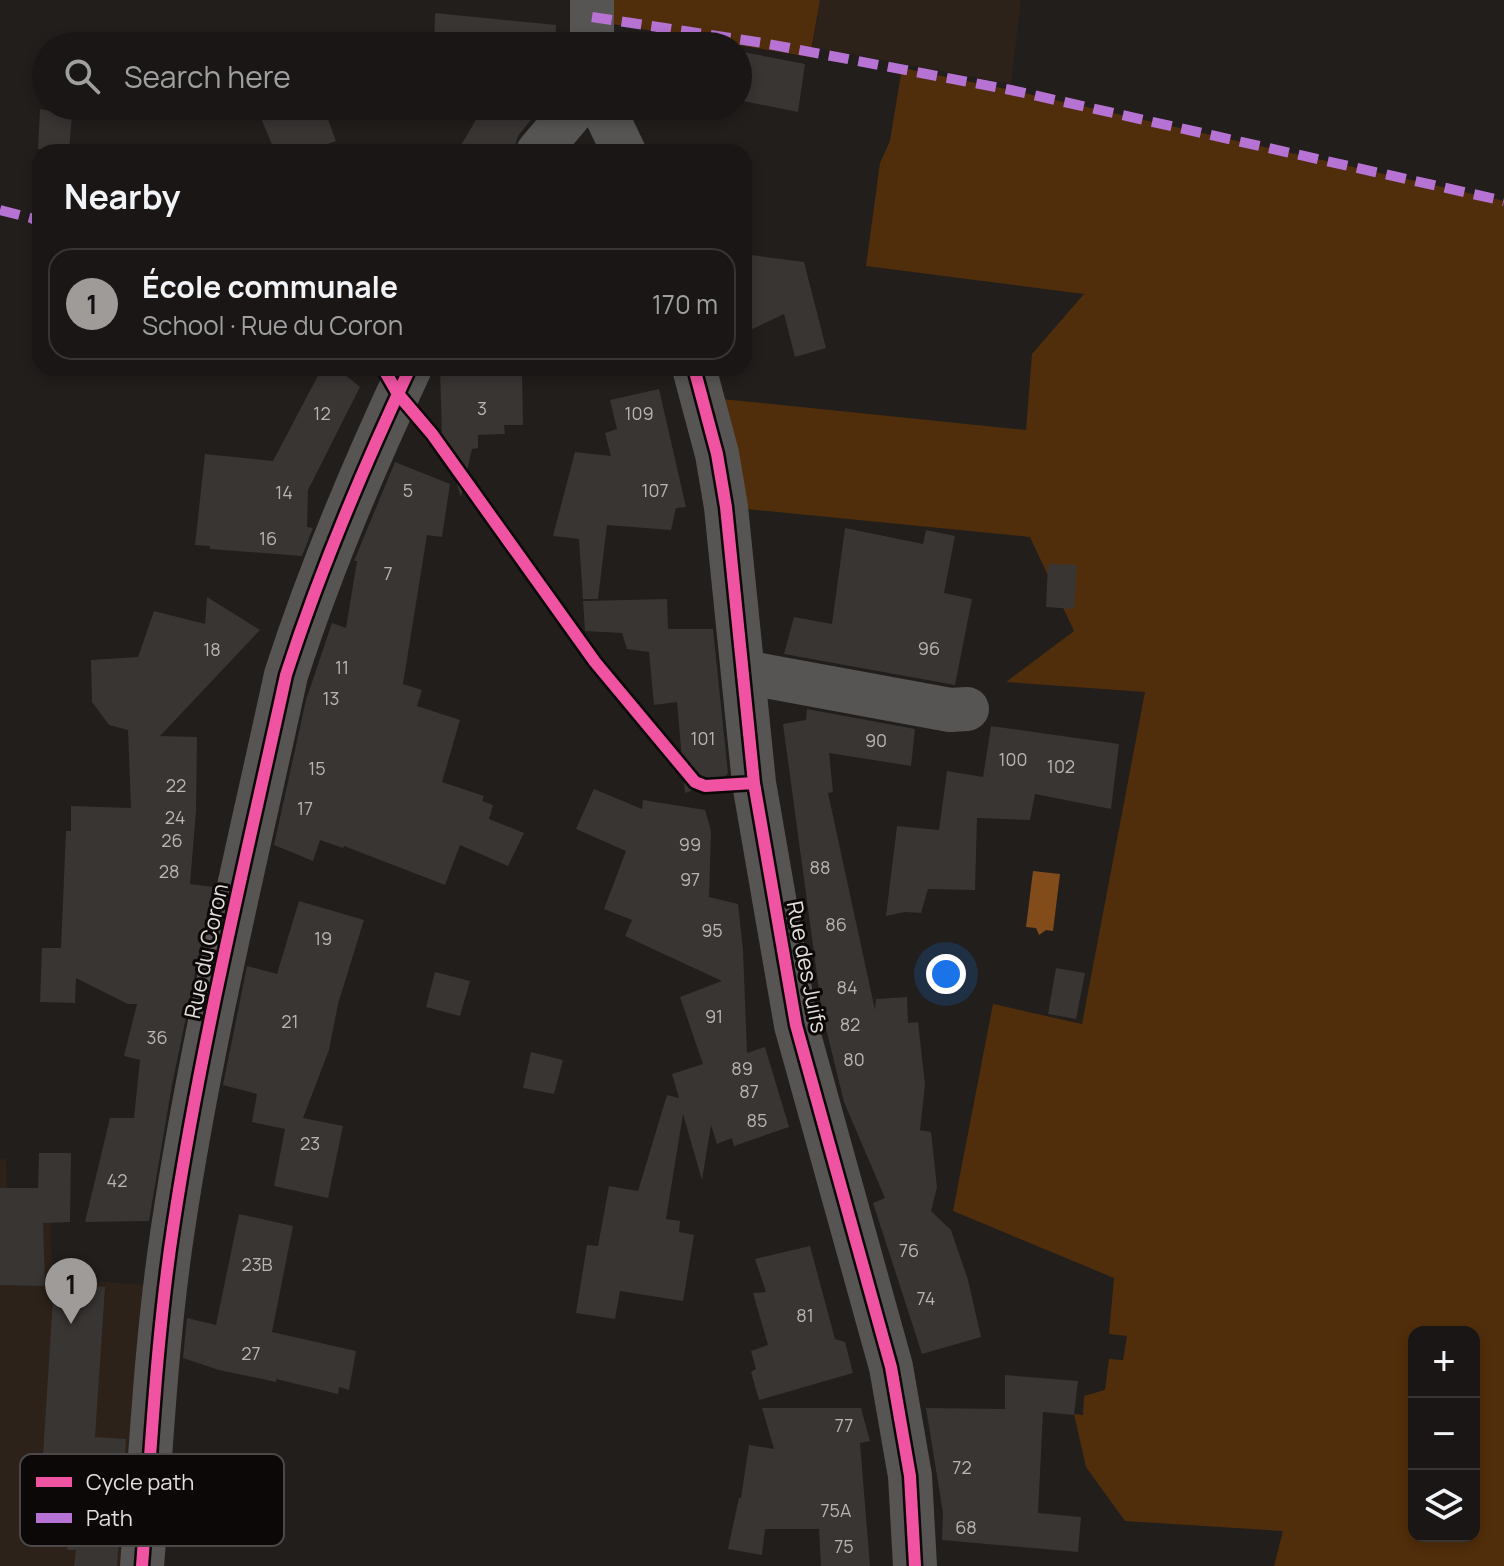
<!DOCTYPE html>
<meta charset="utf-8">
<style>
body{margin:0;font-family:Manrope,sans-serif;background:#262322;color:#f1f3f6}
.controls{position:absolute;right:24px;bottom:24px;display:grid;overflow:hidden;border-radius:16px;box-shadow:0 4px 12px #0003}
.controls button{width:72px;height:72px;display:grid;place-items:center;padding:0;border:0;border-bottom:2px solid #373534;background:#191615;color:#f1f3f6;font:40px sans-serif}
.you{position:absolute;left:946px;top:974px;width:28px;height:28px;margin:-20px;border:6px solid #fff;border-radius:50%;background:#1a73e8;box-shadow:0 0 0 12px #1a73e833}
.badge{display:grid;place-items:center;width:52px;height:52px;border-radius:50%;background:#9e9b98;color:#111;font-size:26px;font-weight:700}
.pin{position:absolute;translate:-50% -66px;filter:drop-shadow(0 2px 4px #0008)}
.pin::after{content:'';position:absolute;top:42px;width:28px;height:24px;background:inherit;clip-path:polygon(0 0,100% 0,50% 100%)}
.list{margin:0;padding:0;list-style:none}
h2{display:flex;justify-content:space-between;align-items:center;height:104px;margin:0;padding:0 32px;font-size:34px}
h2 small{font-size:26px;font-weight:400;color:#9f9fa0}
.list li{display:grid;grid-template-columns:52px 1fr auto;gap:24px;align-items:center;box-sizing:border-box;height:112px;margin:0 16px 16px;padding:0 16px;border:2px solid #373534;border-radius:24px}
.list b{display:block;font-size:30px;white-space:nowrap}
.list p{margin:0;font-size:26px;white-space:nowrap;color:#9f9fa0}
.list em{font-size:26px;font-style:normal;color:#9f9fa0}
.icon{flex:none;width:44px;height:44px;fill:none;stroke:currentColor;stroke-width:2;stroke-linecap:round;stroke-linejoin:round}
.map{position:relative;flex:none;width:1504px;height:1566px;overflow:hidden}
.search{position:absolute;background:#191615;box-shadow:0 4px 12px #0003;left:32px;top:32px;width:720px;height:88px;display:flex;align-items:center;gap:20px;box-sizing:border-box;padding:0 28px;border-radius:44px;color:#9f9fa0;font-size:30px}
.panel{position:absolute;background:#191615;box-shadow:0 4px 12px #0003;left:32px;top:144px;width:720px;height:232px;border-radius:24px}
.map>svg:first-child{display:block}
</style>
<div class="map">
<svg width="1504" height="1566" viewBox="0 0 1504 1566">
<rect width="100%" height="100%" fill="#211e1c"/>
<path fill="#2c221a" d="M820 0H1021L1011 84 813 47Z
M0 1159H6L8 1217 51 1216 52 1278 146 1285 123 1566H0Z"/>
<path fill="#512e0b" fill-rule="evenodd" d="M606 0H820L810 57 606 23Z
M902 68 1011 90 1504 201V1566H1274L1283 1531 1125 1521 1086 1467 1074 1414 1083 1415 1084 1396 1105 1390 1109 1359 1123 1360 1127 1336 1109 1334 1114 1278 953 1211 993 1004 1082 1024 1145 692 1006 682 1074 631 1030 537 726 507 702 397 1026 430 1032 354 1084 294 866 266 880 163 890 141ZM1414 1332H1474V1536H1414Z"/>
<path fill="#814c19" d="M1033 871 1060 874 1053 931 1046 930 1039 935 1036 928 1026 927Z"/>
<path fill="#383533" d="M435 13 556 25 555 46H434Z
M738 51 805 64 798 112 738 100Z
M256 106H323L336 141 306 152H275Z
M484 106H542L518 136 513 152H457Z
M40 109 72 115 69 151 38 149Z
M744 254 804 262 826 348 795 357 784 314 744 333Z
M322 368H337L360 387 308 490 307 527 313 528 302 556 210 549V546L195 545 205 454 273 461Z
M440 368 522 370 523 425H504L505 434 478 435V448L472 449 461 497 442 438Z
M659 389 686 507 676 508 671 530 607 525 598 599H583L579 539 553 536 575 452 611 456 605 433 617 429 610 400Z
M395 462 450 484 442 537 427 535 403 684 422 690 417 706 460 720 442 782 484 796 482 801 493 805 489 819 524 833 508 866 460 845 445 885 344 846 343 848 320 840 313 861 274 845 306 700 332 623 346 628 357 561H354Z
M845 528 923 544 926 530 955 536 944 593 972 599 955 685 784 654 794 617 832 624Z
M1048 564 1077 565 1074 609 1046 607Z
M207 597 260 630 160 736 197 737 196 811 190 884 213 887 172 1085 149 1221 85 1222 110 1118H134L140 1060 124 1056 137 1004H128L76 978 75 1003 40 1002 42 948H61L66 831H71V806L131 808 128 730 109 725 92 702 91 660 138 657 154 611 205 624Z
M667 599 668 629H713L728 773 724 778 685 793 677 702 654 705 649 652 627 649 622 633 585 631 583 601Z
M807 709 915 729 911 766 829 753 833 792 828 793 875 1010 876 999 907 997 908 1023 918 1022 925 1085 920 1130 931 1132 937 1187 931 1211 951 1230 968 1280 981 1337 922 1354 873 1203 885 1198 844 1102 822 1012 783 724 806 720Z
M991 726 1119 744 1111 809 1035 794 1030 820 977 818 975 890 928 889 921 913 905 912 886 916 897 826 939 830 947 771 983 777Z
M594 789 642 809 643 800 705 810 711 831 709 897 738 904 743 950 747 1053 765 1047 789 1127 734 1146 732 1138 717 1144 711 1125 702 1180 683 1114 666 1219 680 1221 679 1232 694 1235 683 1301 620 1291 615 1319 576 1313 587 1245 598 1246 609 1186 638 1191 667 1095 679 1098 672 1074 703 1064 680 997 722 981 625 936 632 920 604 909 626 851 576 829Z
M299 901 364 920 338 1004 329 1050 303 1118 343 1126 328 1198 274 1186 285 1129 252 1122 257 1094 223 1085 247 966 277 974Z
M1056 968 1085 973 1076 1019 1048 1014Z
M435 972 470 981 460 1016 426 1007Z
M531 1052 563 1060 554 1094 523 1088Z
M39 1153H71L70 1222 43 1223 45 1286 0 1285V1188H38Z
M239 1214 293 1226 272 1332 356 1351 349 1390 339 1387 338 1394 276 1379V1382L219 1370 183 1358 187 1318 216 1325Z
M810 1246 835 1339 845 1342 853 1373 759 1400 751 1372 756 1369 751 1351 768 1345 753 1293 766 1292 755 1259Z
M54 1283 105 1287 95 1437 126 1439 117 1566H74L76 1550H67L77 1459 43 1455Z
M1005 1375 1078 1381 1074 1415 1043 1412 1038 1513 1081 1517 1078 1552 942 1540 943 1513 926 1408 1005 1409Z
M762 1408H861L870 1441 860 1443 870 1566H821L819 1529H765L762 1555 728 1549 739 1498H741L749 1445 774 1449Z"/>
<g fill="none" stroke-linecap="round" stroke-linejoin="round">
<path stroke="#575554" stroke-width="44" d="M592 46V0
M602 106 624 152
M538 152 577 106
M694 368 717 454 726 507 754 783 796 1025 891 1367 910 1476 915 1566
M744 672 950 710 967 709
M142 1566C151 1453 156 1340 173 1228 201 1042 246 859 286 675 320 570 363 468 410 368"/>
<path stroke="#b673d3" stroke-width="10" stroke-dasharray="20 10" stroke-linecap="butt" d="M592 17 763 43 1011 90 1504 201
M0 210 31 218 40 223"/>
<g stroke="#0b0807" stroke-width="17">
<path id="cycleway" d="M383 368 398 394 432 434 595 662 695 782 705 786 754 783
M694 368 717 454 726 507 754 783 796 1025 891 1367 910 1476 915 1566
M142 1566C151 1453 156 1340 173 1228 201 1042 246 859 286 675 320 570 363 468 410 368"/>
</g>
<use href="#cycleway" stroke="#f153a3" stroke-width="12"/>
</g>
<g text-anchor="middle" stroke-width="6" stroke-linejoin="round" paint-order="stroke">
<g font-size="18" fill="#b8b4b1">
<text x="482" y="415">3</text>
<text x="322" y="420">12</text>
<text x="639" y="420">109</text>
<text x="408" y="497">5</text>
<text x="655" y="497">107</text>
<text x="284" y="499">14</text>
<text x="268" y="545">16</text>
<text x="388" y="580">7</text>
<text x="929" y="655">96</text>
<text x="212" y="656">18</text>
<text x="342" y="674">11</text>
<text x="331" y="705">13</text>
<text x="703" y="745">101</text>
<text x="876" y="747">90</text>
<text x="1013" y="766">100</text>
<text x="1061" y="773">102</text>
<text x="317" y="775">15</text>
<text x="176" y="792">22</text>
<text x="305" y="815">17</text>
<text x="175" y="824">24</text>
<text x="172" y="847">26</text>
<text x="690" y="851">99</text>
<text x="820" y="874">88</text>
<text x="169" y="878">28</text>
<text x="690" y="886">97</text>
<text x="836" y="931">86</text>
<text x="712" y="937">95</text>
<text x="323" y="945">19</text>
<text x="847" y="994">84</text>
<text x="714" y="1023">91</text>
<text x="290" y="1028">21</text>
<text x="850" y="1031">82</text>
<text x="157" y="1044">36</text>
<text x="854" y="1066">80</text>
<text x="742" y="1075">89</text>
<text x="749" y="1098">87</text>
<text x="757" y="1127">85</text>
<text x="310" y="1150">23</text>
<text x="117" y="1187">42</text>
<text x="909" y="1257">76</text>
<text x="257" y="1271">23B</text>
<text x="926" y="1305">74</text>
<text x="805" y="1322">81</text>
<text x="251" y="1360">27</text>
<text x="844" y="1432">77</text>
<text x="962" y="1474">72</text>
<text x="836" y="1517">75A</text>
<text x="966" y="1534">68</text>
<text x="844" y="1553">75</text>
</g>
<g font-size="22" fill="#e2dedb" stroke="#0b0807">
<text transform="translate(206 951) rotate(-78)" y="8">Rue du Coron</text>
<text transform="translate(807 967) rotate(79)" y="8">Rue des Juifs</text>
</g>
</g>
<rect x="20" y="1454" width="264" height="92" rx="12" fill="#0b0807" stroke="#4c4847" stroke-width="2"/>
<rect x="36" y="1477" width="36" height="10" fill="#f153a3"/>
<rect x="36" y="1513" width="36" height="10" fill="#b673d3"/>
<g font-size="22" fill="#e2dedb">
<text x="86" y="1490">Cycle path</text>
<text x="86" y="1526">Path</text>
</g>
</svg>
<div class="controls">
<button>+</button>
<button>−</button>
<button><svg class="icon" aria-label="layers" viewBox="0 0 24 24"><path d="M12 4l9 5-9 5-9-5zM3 14l9 5 9-5"/></svg></button>
</div>
<div class="you"></div>
<div class="pin badge" style="left:71px;top:1324px">1</div>
<div class="search"><svg class="icon" aria-label="search" viewBox="0 0 24 24"><circle cx="10" cy="10" r="6"/><path d="M15 15l6 6"/></svg>Search here</div>
<section class="panel">
<h2>Nearby<small></small></h2>
<ul class="list">
<li><span class="badge">1</span><div><b>École communale</b><p>School · Rue du Coron</p></div><em>170 m</em></li>
</ul>
</section>
</div>
